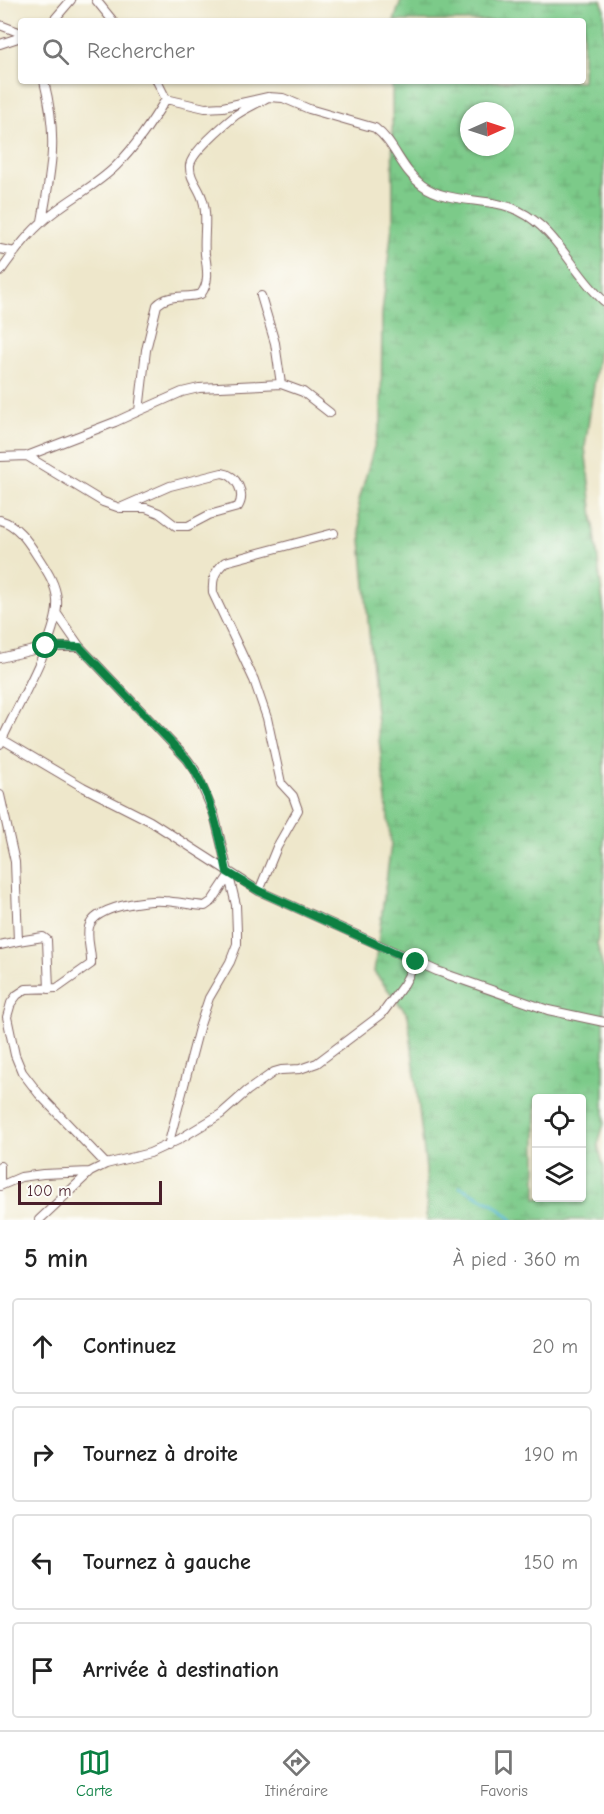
<!DOCTYPE html>
<html lang="fr">
<meta charset="utf-8">
<style>
body{margin:0;font-family:"Comic Neue",sans-serif;background:#f6f6f6;color:#222}
.controls{position:absolute;right:18px;bottom:18px;display:grid;overflow:hidden;border-radius:6px;box-shadow:0 2px 4px #0004}
.controls button{width:54px;height:54px;display:grid;place-items:center;padding:0;border:0;border-bottom:2px solid #e0e0e0;background:#fff;color:#222;font:30px sans-serif}
.compass{position:absolute;left:460px;top:102px;width:54px;height:54px;border-radius:50%;background:#fff;box-shadow:0 2px 4px #0004;rotate:87deg}
.scale{position:absolute;left:18px;bottom:15px;width:144px;box-sizing:border-box;padding-left:6px;border:3px solid #4a1f2b;border-top:0;font-size:16px;line-height:21px;white-space:nowrap;color:#4a1f2b;-webkit-text-stroke:4px #fdfcf7;paint-order:stroke}
.stop{position:absolute;width:18px;height:18px;margin:-14px;border:4px solid #0b8043;border-radius:50%;background:#fff}
.stop.end{background:#0b8043;border-color:#fff;box-shadow:0 2px 6px #0008}
.list{margin:0;padding:0;list-style:none}
h2{display:flex;justify-content:space-between;align-items:center;height:78px;margin:0;padding:0 24px;font-size:26px}
h2 small{font-size:20px;font-weight:400;color:#767676}
.list li{display:grid;grid-template-columns:39px 1fr auto;gap:18px;align-items:center;box-sizing:border-box;height:96px;margin:0 12px 12px;padding:0 12px;border:2px solid #e0e0e0;border-radius:6px}
.list b{display:block;font-size:22px;white-space:nowrap}
.list em{font-size:20px;font-style:normal;color:#767676}
.icon{flex:none;width:33px;height:33px;fill:none;stroke:currentColor;stroke-width:2;stroke-linecap:round;stroke-linejoin:round}
.map{position:relative;flex:none;width:604px;height:1220px;overflow:hidden}
.search{position:absolute;background:#fff;box-shadow:0 2px 4px #0004;left:18px;right:18px;top:18px;height:66px;display:flex;align-items:center;gap:15px;box-sizing:border-box;padding:0 21px;border-radius:6px;color:#767676;font-size:22px}
.sheet{height:510px;background:#fff}
nav{display:flex;justify-content:space-around;align-items:center;box-sizing:border-box;height:84px;border-top:2px solid #e0e0e0;background:#fff;font-size:16px;color:#767676}
nav a{display:grid;justify-items:center;gap:3px}
nav .on{color:#0b8043}
.map>svg:first-child{display:block}
</style>
<div class="map">
<svg width="604" height="1220" viewBox="0 0 604 1220">
<defs>
<pattern id="wetland-marsh" width="20" height="14" patternUnits="userSpaceOnUse" patternTransform="scale(1.5)"><rect width="20" height="14" fill="#7cca89"/><path d="M1 5h8M5 5V1M11 12h8M15 12V8" fill="none" stroke="#6dad76"/></pattern>
</defs>
<rect width="100%" height="100%" fill="#fdfcf7"/>
<filter id="ink" filterUnits="userSpaceOnUse"><feTurbulence type="fractalNoise" baseFrequency=".0167" numOctaves="2"/><feDisplacementMap in="SourceGraphic" scale="12" xChannelSelector="R" yChannelSelector="G"/><feConvolveMatrix kernelMatrix="1 2 1 2 8 2 1 2 1" color-interpolation-filters="sRGB"/></filter>
<filter id="wash" filterUnits="userSpaceOnUse"><feTurbulence type="fractalNoise" baseFrequency=".008" numOctaves="4" result="noise"/><feDisplacementMap in="SourceGraphic" scale="24" xChannelSelector="R" yChannelSelector="G"/><feGaussianBlur stdDeviation="1.35" result="paint"/><feColorMatrix in="noise" values="0 0 0 0 0 0 0 0 0 0 0 0 0 0 0 0 0 1.4 0 .05"/><feComposite in="paint" operator="in"/></filter>
<g filter="url(#wash)">
<rect width="100%" height="100%" fill="#eee7cb"/>
<path fill="url(#wetland-marsh)" stroke="#63745a" stroke-width="1.5" fill-rule="evenodd" d="M401 0H601L604 8V316L585 447 604 612V897L597 944 604 972V1123L598 1145 604 1168V1220H427L426 1170 408 1015 374 972 391 844 376 713 358 504 381 422 382 313 393 218 392 81H583V21H394ZM469 111H505V147H469ZM536 1098H582V1198H536Z"/>
<g fill="none" stroke-linecap="round" stroke-linejoin="round">
<path stroke="#57b9d5" stroke-width="3" d="M460 1187 494 1204 512 1220"/>
</g>
</g>
<g filter="url(#ink)">
<g fill="none" stroke-linecap="round" stroke-linejoin="round">
<g stroke="#836563" stroke-width="10">
<path id="street" d="M96 0 113 21
M53 21 71 0
M0 25 21 33
M0 44 21 37
M157 81 166 99 205 108 223 107 268 97 283 98 309 109 375 128C395 143 401 170 422 185 449 205 489 196 519 211 558 230 573 274 604 301
M42 221C52 167 58 136 44 81
M0 249 15 252
M0 272C12 255 26 236 42 222 64 201 94 188 116 166 136 146 151 123 166 99
M261 296 275 343 281 384
M139 411 182 392 199 388 281 384 303 392 330 413
M27 456 103 502 120 508H146L159 513 176 526H188L209 515 238 507C246 494 237 475 222 473L170 486 120 508
M0 457 27 456 115 422 139 411 146 350 157 305C169 293 186 299 201 294 210 282 207 268 205 254 203 235 209 213 201 195 197 185 189 177 190 165 192 152 225 124 236 115 246 108 258 103 268 97
M0 520C17 525 27 540 36 554 45 568 56 583 57 600 60 635 15 709 0 744
M57 614 80 647 187 759 195 770 214 814 236 905 237 932V944L230 962 209 998 199 1028 168 1146
M0 658 46 647H80
M0 738 83 787 150 821 259 891 437 971 548 1010 604 1022
M0 795 15 862 18 941 0 945
M259 891 277 847 298 810 293 796 281 783 267 718 254 680 213 593C212 579 214 572 225 562L334 533
M18 941 43 937 47 940 49 989
M106 1164 39 1094 22 1072 15 1055 7 1017 11 1003 17 995 26 989 57 988 91 964C92 952 86 939 89 927 94 907 146 899 164 901 178 902 191 905 205 906L212 901 228 877
M0 1166V1185
M0 1186 21 1177 43 1174 90 1172 106 1164 150 1153 178 1140 221 1114 247 1091 274 1072 281 1070 300 1069 317 1063 382 1014 404 984 416 962
M39 1220 90 1172"/>
</g>
<use href="#street" stroke="#fff" stroke-width="8"/>
</g>
</g>
<g fill="none" stroke-linecap="round" stroke-linejoin="round" filter="url(#ink)">
<path stroke="#0b8043" stroke-width="8" d="M46 646 80 647 187 759C211 792 219 832 227 872L259 891 416 962"/>
</g>
</svg>
<div class="controls">
<button><svg class="icon" aria-label="locate" viewBox="0 0 24 24"><circle cx="12" cy="12" r="6"/><path d="M12 2v4M12 18v4M2 12h4M18 12h4"/></svg></button>
<button><svg class="icon" aria-label="layers" viewBox="0 0 24 24"><path d="M12 4l9 5-9 5-9-5zM3 14l9 5 9-5"/></svg></button>
</div>
<svg class="compass" viewBox="-18 -18 36 36"><path d="M0-13l5 13h-10z" fill="#e53935"/><path d="M0 13l5-13h-10z" fill="#767676"/></svg>
<div class="scale">100 m</div>
<div class="stop" style="left:46px;top:646px"></div>
<div class="stop end" style="left:416px;top:962px"></div>
<div class="search"><svg class="icon" aria-label="search" viewBox="0 0 24 24"><circle cx="10" cy="10" r="6"/><path d="M15 15l6 6"/></svg>Rechercher</div>
</div>
<section class="sheet">
<h2>5 min<small>À pied · 360 m</small></h2>
<ul class="list">
<li><svg class="icon" aria-label="ahead" viewBox="0 0 24 24"><path d="M12 20V5M6 11l6-6 6 6"/></svg><div><b>Continuez</b></div><em>20 m</em></li>
<li><svg class="icon" aria-label="right" viewBox="0 0 24 24"><path d="M7 20v-9h11M14 6l5 5-5 5"/></svg><div><b>Tournez à droite</b></div><em>190 m</em></li>
<li><svg class="icon" aria-label="left" viewBox="0 0 24 24"><path d="M17 20v-9H6M10 6l-5 5 5 5"/></svg><div><b>Tournez à gauche</b></div><em>150 m</em></li>
<li><svg class="icon" aria-label="arrive" viewBox="0 0 24 24"><path d="M6 21V4h12l-3 4 3 4H6"/></svg><div><b>Arrivée à destination</b></div></li>
</ul>
</section>
<nav>
<a class="on"><svg class="icon" aria-label="map" viewBox="0 0 24 24"><path d="M3 6l6-2 6 2 6-2v14l-6 2-6-2-6 2zM9 4v14M15 6v14"/></svg>Carte</a>
<a><svg class="icon" aria-label="directions" viewBox="0 0 24 24"><path d="M12 3l9 9-9 9-9-9zM9 14v-3h6M13 9l2 2-2 2"/></svg>Itinéraire</a>
<a><svg class="icon" aria-label="saved" viewBox="0 0 24 24"><path d="M7 4h10v16l-5-4-5 4z"/></svg>Favoris</a>
</nav>
